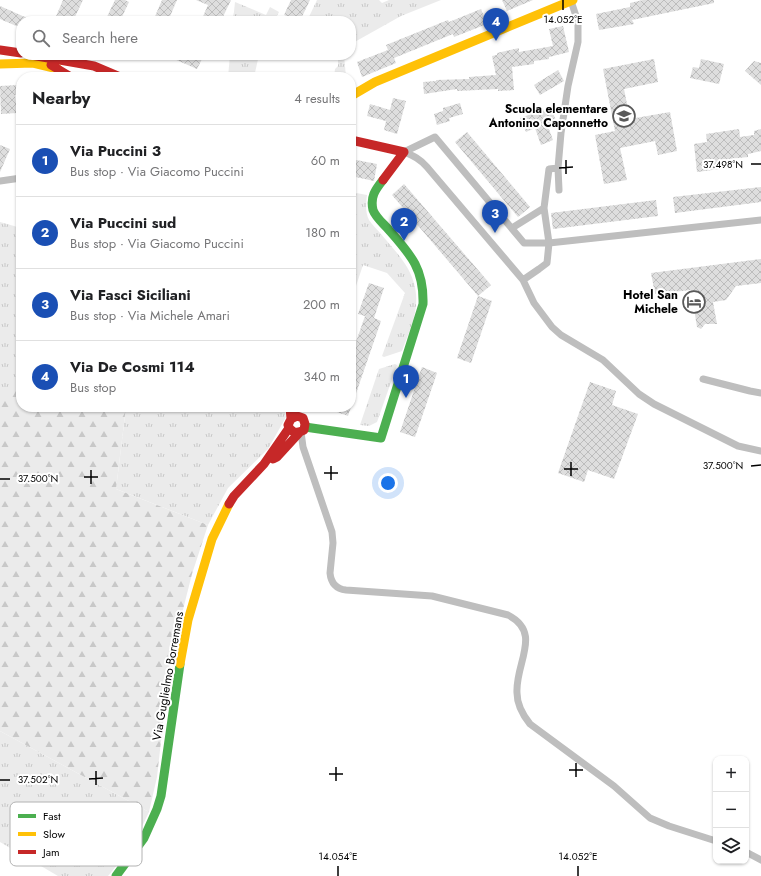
<!DOCTYPE html>
<meta charset="utf-8">
<style>
body{margin:0;font-family:Jost,sans-serif;background:#f2f2f2;color:#202124}
.controls{position:absolute;right:12px;bottom:12px;display:grid;overflow:hidden;border-radius:8px;box-shadow:0 1px 3px #0004}
.controls button{width:36px;height:36px;display:grid;place-items:center;padding:0;border:0;border-bottom:1px solid #e0e0e0;background:#fff;color:#202124;font:20px sans-serif}
.you{position:absolute;left:388px;top:483px;width:14px;height:14px;margin:-10px;border:3px solid #fff;border-radius:50%;background:#1a73e8;box-shadow:0 0 0 6px #1a73e833}
.badge{display:grid;place-items:center;width:26px;height:26px;border-radius:50%;background:#595959;color:#fff;font-size:13px;font-weight:700}
.pin{position:absolute;translate:-50% -33px;filter:drop-shadow(0 1px 2px #0008)}
.pin::after{content:'';position:absolute;top:21px;width:14px;height:12px;background:inherit;clip-path:polygon(0 0,100% 0,50% 100%)}
.list{margin:0;padding:0;list-style:none}
h2{display:flex;justify-content:space-between;align-items:center;height:52px;margin:0;padding:0 16px;font-size:17px}
h2 small{font-size:13px;font-weight:400;color:#757577}
.list li{display:grid;grid-template-columns:26px 1fr auto;gap:12px;align-items:center;box-sizing:border-box;height:72px;padding:0 16px;border-top:1px solid #e0e0e0}
.list b{display:block;font-size:15px;white-space:nowrap}
.list p{margin:0;font-size:13px;white-space:nowrap;color:#757577}
.list em{font-size:13px;font-style:normal;color:#757577}
.icon{flex:none;width:22px;height:22px;fill:none;stroke:currentColor;stroke-width:2;stroke-linecap:round;stroke-linejoin:round}
.map{position:relative;flex:none;width:761px;height:876px;overflow:hidden}
.search{position:absolute;background:#fff;box-shadow:0 1px 3px #0004;left:16px;top:16px;width:340px;height:44px;display:flex;align-items:center;gap:10px;box-sizing:border-box;padding:0 14px;border-radius:16px;color:#757577;font-size:15px}
.panel{position:absolute;background:#fff;box-shadow:0 1px 3px #0004;left:16px;top:72px;width:340px;height:340px;border-radius:16px}
.map>svg:first-child{display:block}
</style>
<div class="map">
<svg width="761" height="876" viewBox="0 0 761 876">
<defs>
<pattern id="grass-tufts" width="24" height="20" patternUnits="userSpaceOnUse"><rect width="24" height="20" fill="#ebebeb"/><path d="M3 7l-1-3M5 7V3M7 7l1-3M15 17l-1-3M17 17v-4M19 17l1-3" fill="none" stroke="#c8c8c8"/></pattern>
<pattern id="forest-firs" width="22" height="20" patternUnits="userSpaceOnUse"><rect width="22" height="20" fill="#ebebeb"/><path d="M5 1l3.5 6h-7zM16 11l3.5 6h-7z" fill="#c8c8c8"/></pattern>
<pattern id="building-cross-hatch" width="8" height="8" patternUnits="userSpaceOnUse"><rect width="8" height="8" fill="#dedede"/><path d="M0 0l8 8M0 8l8-8" fill="none" stroke="#bdbdbd"/></pattern>
</defs>
<rect width="100%" height="100%" fill="#fff"/>
<path fill="url(#grass-tufts)" d="M317 0H379L382 3 389 0H441L401 16 351 44V21H307Z
M235 2 266 15 270 7 279 12 277 16 288 21H233Z
M230 55H259L254 77H228Z
M303 55H344L346 77H334L335 69 338 66V59Z
M351 192 367 195C366 203 365 212 369 220 372 225 377 229 381 234 396 252 414 269 416 294 418 314 409 332 402 351L384 357 382 356 405 293 387 273 363 265 351 301Z
M0 222 21 228V391H0Z
M395 364 397 365 377 422 369 426 360 425 379 369Z
M126 407H284L286 417 268 449 228 488 208 525 116 489Z
M0 731 149 812 132 847 108 876H58L0 842Z"/>
<path fill="url(#forest-firs)" d="M0 391H21V407H126L116 489 208 525 192 574 170 661 157 777 149 812 0 731Z"/>
<path fill="url(#building-cross-hatch)" d="M63 0H83L73 21H54Z
M115 0H125L129 2 120 21H105Z
M162 0H177L168 21H153Z
M196 0H231L221 21H201L208 5Z
M291 0H310L300 21 284 15Z
M502 0H533L507 11Z
M643 0H714V3L632 20 634 24 599 30 596 14 630 7V3Z
M0 6 34 21H21V28L0 19Z
M481 9 487 24 454 37 453 34 394 58 396 63 362 77 357 62 388 50 386 45 448 20 449 22Z
M563 26 569 52 549 57V59L534 61V64L512 67 514 90 498 91V89L457 91V89L424 94 423 82 436 81V80L469 79V77L496 75 492 56 497 55V53L519 48V52L553 46 549 29Z
M165 55H204L197 69Z
M654 59 658 82 624 89 630 119 670 112 677 151 658 155 655 141 620 148 627 180 604 184 595 135 615 131 603 69Z
M701 59 724 64 719 84 690 78 693 67 699 68Z
M754 61 761 63V85L745 71Z
M558 70 564 81 540 95 534 85Z
M19 85 20 95H15L17 113 1 114 0 86Z
M393 98 406 101 397 134 384 130 386 121 367 116 370 104 390 110Z
M460 103 463 114 449 118 450 121 437 125 434 114 443 111V108Z
M551 107 556 121 547 124 553 140 541 145 535 128 526 132 520 118Z
M739 129 740 137 754 135V131L761 129V151L748 154V157L719 160 720 169 697 172 694 144 707 142 706 134Z
M467 132 530 207 518 217 455 142Z
M0 145 10 149 0 172Z
M351 159 377 164 374 181 351 176Z
M404 184 491 285 478 296 392 195Z
M761 187V202L675 213 673 197Z
M656 200 658 216 553 229 551 213Z
M761 259V283L736 286 726 300 713 302 717 324H705L701 329 697 327 691 290 655 294 651 273Z
M369 283 384 288 374 318 381 321 352 405H351V356L365 316 358 314Z
M478 296 492 301 471 363 457 358Z
M422 367 437 373 415 437 400 432Z
M590 382 616 391 612 405 638 414 614 479 588 470 584 482 558 473Z
M327 407H351L348 416 326 408Z"/>
<g fill="none" stroke-linecap="round" stroke-linejoin="round">
<path stroke="#bebebe" stroke-width="7" d="M404 152C414 156 420 159 427 167L523 280 534 303 552 327 561 335 603 360 639 394 654 404 738 446 761 451
M404 152 435 137 524 243H549L544 208
M558 168 559 190
M0 181 21 178
M512 228 544 208 549 169 558 168 561 133 568 86 578 42V22L571 1
M523 280 539 269 547 263 549 243 761 220
M703 379 750 391 761 393
M301 432 303 447 332 532 333 543 330 573C331 583 336 589 346 590L432 596 508 615C543 633 515 663 517 693 517 705 522 714 530 724L614 786 650 818 669 826 716 841
M746 852 761 860"/>
<path stroke="#4caf50" stroke-width="9" d="M305 427 381 438 423 304C424 269 411 255 389 230 384 224 376 218 373 210 370 197 375 190 383 180
M116 876 144 838 157 809 161 796 180 664"/>
<path stroke="#ffc107" stroke-width="9" d="M0 64 33 63 58 69
M351 96 375 82 573 0
M180 664 188 620 212 539 229 504"/>
<path stroke="#c62828" stroke-width="9" d="M0 50 21 53
M31 55 94 66 120 77
M51 65 71 77
M351 140 404 152 383 180
M290 407 291 419 288 425C291 433 297 434 304 430L305 424 303 418 297 416 291 419
M273 459 277 457 299 433
M229 504 234 496 264 464 289 428"/>
</g>
<path fill="none" stroke="#000" stroke-width="1.5" d="M563 0V10M566 160V174M751 164H761M559 168 573 167M571 462V476M331 466V480M751 466 761 465M564 469H578M91 470V484M324 473H338M84 477H98M0 479H10M576 763V777M336 767V781M569 770H583M96 771V785M329 774H343M89 779 103 778M0 780H10M338 866V876M578 866V876"/>
<defs>
<g id="school-ring" transform="scale(1.15)"><circle r="9.5" fill="#fff" stroke="#595959" stroke-width="1.5"/><path d="M0-5L7-2L0 1L-7-2ZM-4 1L0 2.5L4 1V4Q0 6-4 4Z" fill="#595959"/></g>
<g id="hotel-ring" transform="scale(1.15)"><circle r="9.5" fill="#fff" stroke="#595959" stroke-width="1.5"/><path d="M-6-4.5h1.5V1H6V5H4.5V3h-9V5H-6ZM-4 0a1.8 1.8 0 1 1 3.6 0ZM.5 0V-2.5h3Q6-2.5 6 0Z" fill="#595959"/></g>
</defs>
<g fill-rule="evenodd">
<use href="#school-ring" x="624" y="116"/>
<use href="#hotel-ring" x="694" y="302"/>
</g>
<g text-anchor="middle" stroke-width="4" stroke-linejoin="round" paint-order="stroke">
<g font-size="12" font-weight="bold" fill="#000" stroke="#fff" text-anchor="end">
<text x="608" y="113">Scuola elementare<tspan x="608" dy="14">Antonino Caponnetto</tspan></text>
<text x="678" y="299">Hotel San<tspan x="678" dy="14">Michele</tspan></text>
</g>
<g font-size="12" fill="#000" stroke="#fff">
<text transform="translate(168 676) rotate(-80)" y="4">Via Guglielmo Borremans</text>
</g>
</g>
<rect x="10" y="802" width="132" height="64" rx="6" fill="#fff" stroke="#b2b2b2" stroke-width="1"/>
<rect x="18" y="814" width="18" height="4" fill="#4caf50"/>
<rect x="18" y="832" width="18" height="4" fill="#ffc107"/>
<rect x="18" y="850" width="18" height="4" fill="#c62828"/>
<g font-size="11" fill="#000">
<text x="43" y="820">Fast</text>
<text x="43" y="838">Slow</text>
<text x="43" y="856">Jam</text>
</g>
<g font-size="10" text-anchor="middle" fill="#000" stroke="#fff" stroke-width="4" stroke-linejoin="round" paint-order="stroke">
<text x="563" y="23">14.052°E</text>
<text x="723" y="168">37.498°N</text>
<text x="723" y="469">37.500°N</text>
<text x="38" y="482">37.500°N</text>
<text x="38" y="783">37.502°N</text>
<text x="338" y="860">14.054°E</text>
<text x="578" y="860">14.052°E</text>
</g>
</svg>
<div class="controls">
<button>+</button>
<button>−</button>
<button><svg class="icon" aria-label="layers" viewBox="0 0 24 24"><path d="M12 4l9 5-9 5-9-5zM3 14l9 5 9-5"/></svg></button>
</div>
<div class="you"></div>
<div class="pin badge" style="left:406px;top:398px;background:#1a4fb4">1</div>
<div class="pin badge" style="left:404px;top:241px;background:#1a4fb4">2</div>
<div class="pin badge" style="left:495px;top:233px;background:#1a4fb4">3</div>
<div class="pin badge" style="left:496px;top:41px;background:#1a4fb4">4</div>
<div class="search"><svg class="icon" aria-label="search" viewBox="0 0 24 24"><circle cx="10" cy="10" r="6"/><path d="M15 15l6 6"/></svg>Search here</div>
<section class="panel">
<h2>Nearby<small>4 results</small></h2>
<ul class="list">
<li><span class="badge" style="background:#1a4fb4">1</span><div><b>Via Puccini 3</b><p>Bus stop · Via Giacomo Puccini</p></div><em>60 m</em></li>
<li><span class="badge" style="background:#1a4fb4">2</span><div><b>Via Puccini sud</b><p>Bus stop · Via Giacomo Puccini</p></div><em>180 m</em></li>
<li><span class="badge" style="background:#1a4fb4">3</span><div><b>Via Fasci Siciliani</b><p>Bus stop · Via Michele Amari</p></div><em>200 m</em></li>
<li><span class="badge" style="background:#1a4fb4">4</span><div><b>Via De Cosmi 114</b><p>Bus stop</p></div><em>340 m</em></li>
</ul>
</section>
</div>
